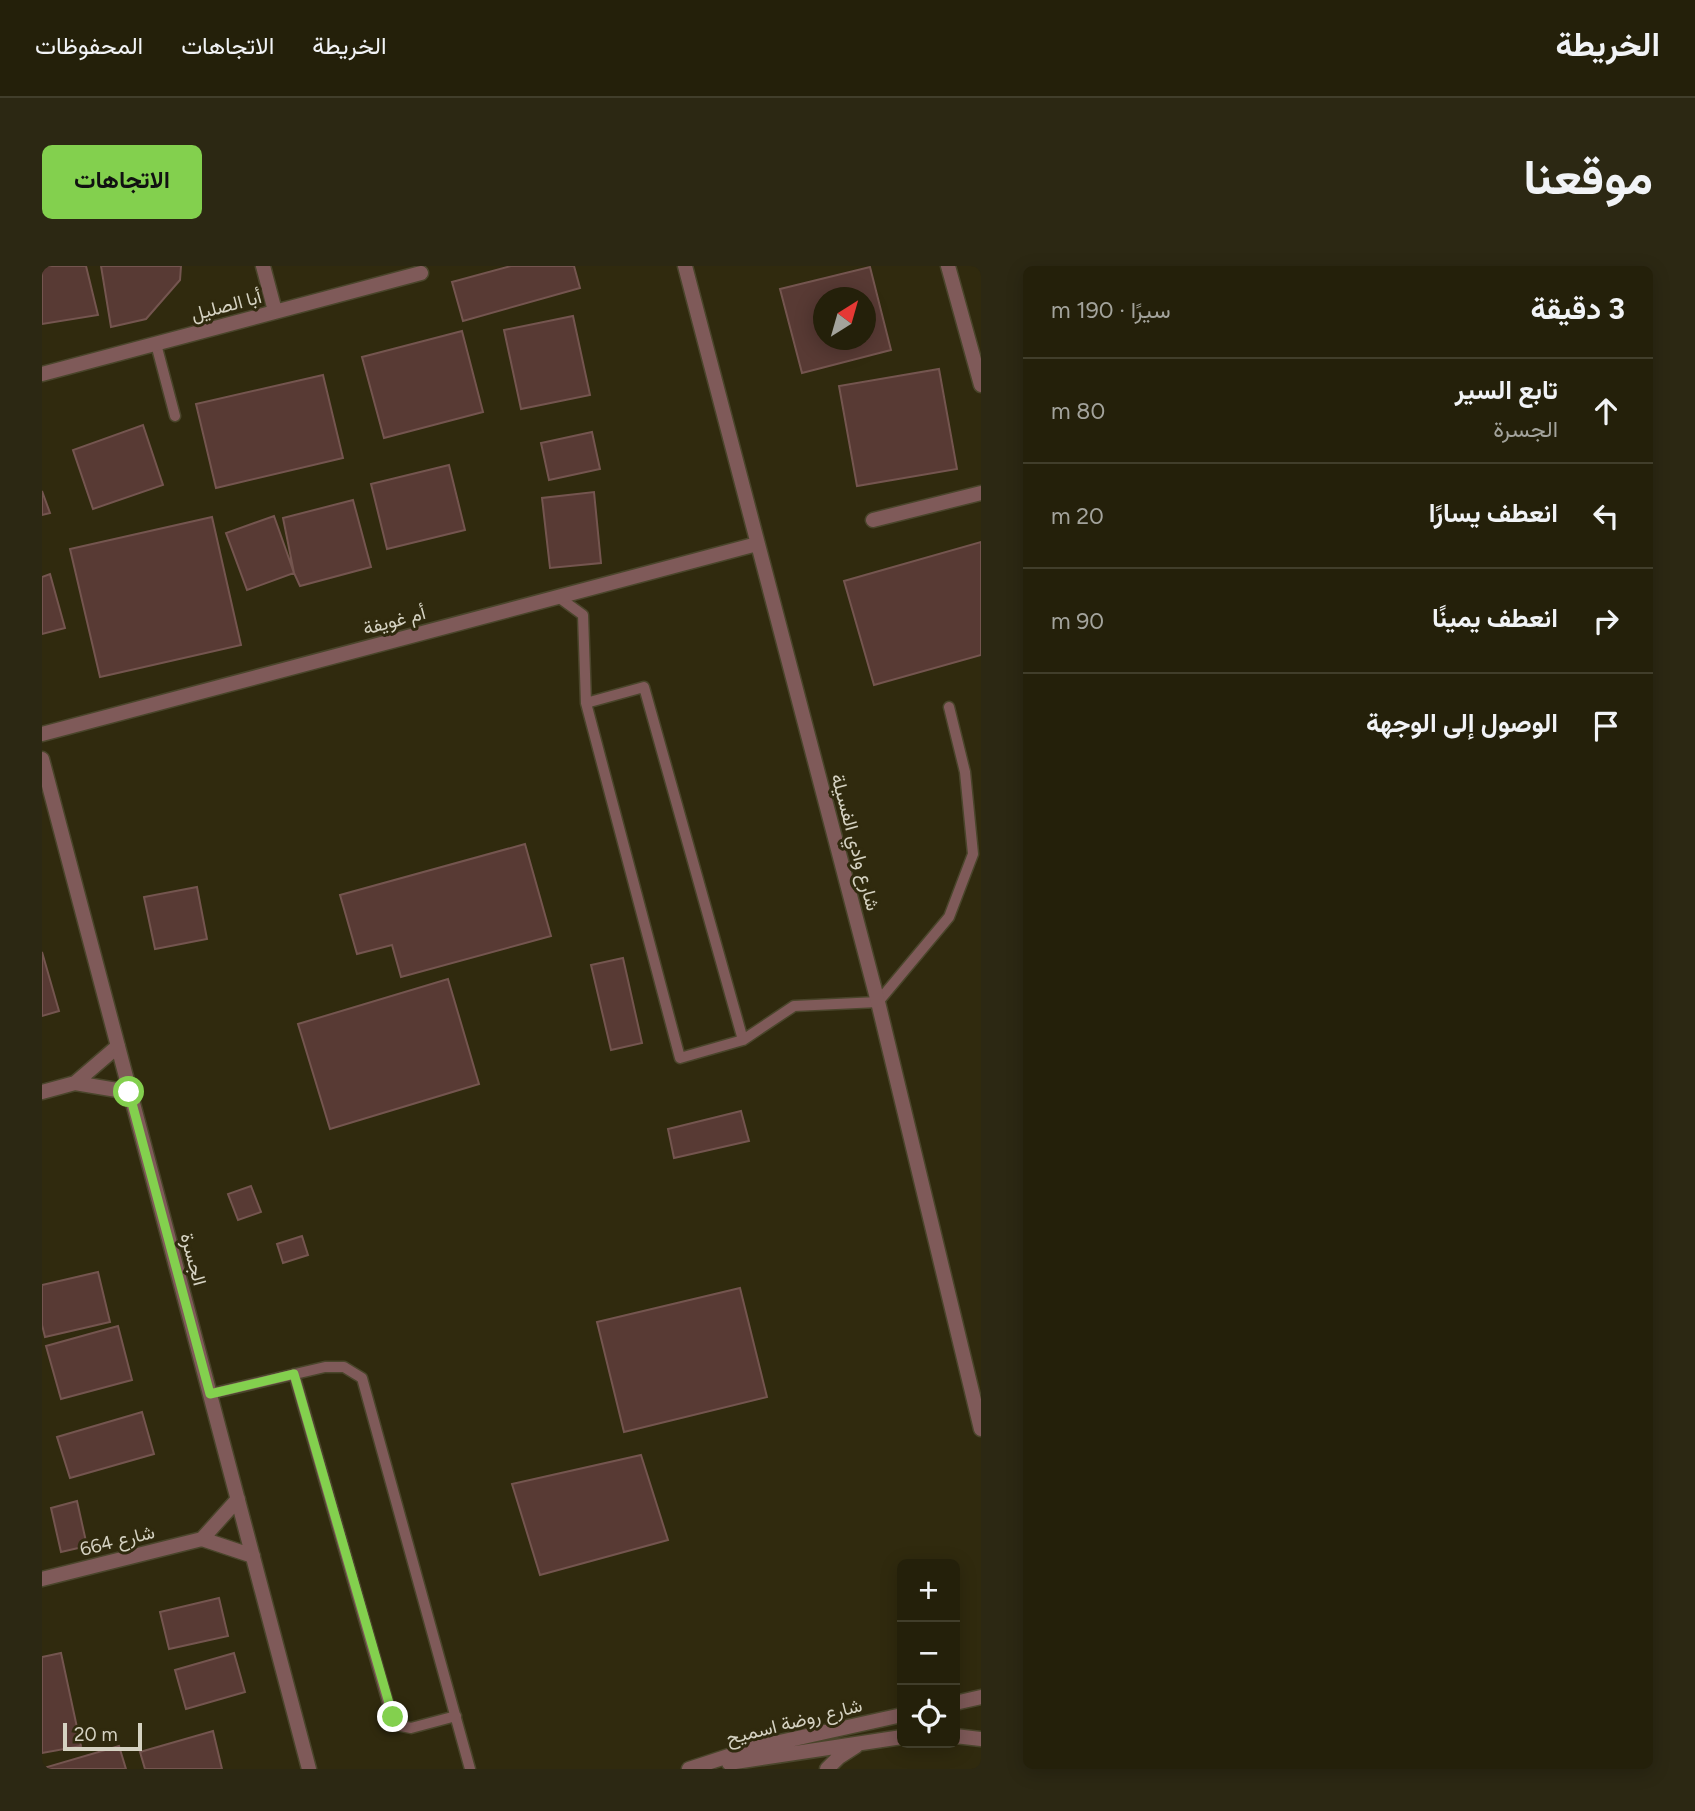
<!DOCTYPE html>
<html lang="ar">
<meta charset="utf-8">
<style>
body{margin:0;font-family:Figtree,Vazirmatn,sans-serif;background:#2c2813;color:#f1f3f6;direction:rtl}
.controls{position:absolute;right:21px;bottom:21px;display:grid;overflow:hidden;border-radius:10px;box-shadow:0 4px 18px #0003}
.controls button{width:63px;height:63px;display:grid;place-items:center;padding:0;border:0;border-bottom:2px solid #413e2b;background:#24200a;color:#f1f3f6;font:35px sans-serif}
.compass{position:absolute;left:771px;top:21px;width:63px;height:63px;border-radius:50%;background:#24200a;box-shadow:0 4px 18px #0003;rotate:37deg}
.scale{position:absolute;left:21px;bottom:18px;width:79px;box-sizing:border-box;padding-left:7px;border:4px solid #d5d2c2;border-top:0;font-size:19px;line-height:24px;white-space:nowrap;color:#d5d2c2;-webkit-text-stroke:5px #302a0e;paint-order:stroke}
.stop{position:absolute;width:21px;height:21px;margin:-16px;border:5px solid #83d04e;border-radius:50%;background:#fff}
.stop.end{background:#83d04e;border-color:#fff;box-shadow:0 2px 7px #0008}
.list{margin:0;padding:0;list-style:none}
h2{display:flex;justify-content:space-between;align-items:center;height:91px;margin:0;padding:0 28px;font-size:30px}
h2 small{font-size:23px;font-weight:400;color:#a3a39c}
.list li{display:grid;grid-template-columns:46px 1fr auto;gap:21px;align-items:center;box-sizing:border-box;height:105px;padding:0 28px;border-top:2px solid #413e2b}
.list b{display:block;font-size:26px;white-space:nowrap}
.list p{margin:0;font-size:23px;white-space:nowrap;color:#a3a39c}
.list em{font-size:23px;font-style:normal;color:#a3a39c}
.icon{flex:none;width:38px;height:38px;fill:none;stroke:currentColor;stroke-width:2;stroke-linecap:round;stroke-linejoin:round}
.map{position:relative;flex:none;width:939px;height:1503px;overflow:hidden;direction:ltr;border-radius:10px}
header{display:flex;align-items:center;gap:42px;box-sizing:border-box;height:98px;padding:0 35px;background:#24200a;border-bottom:2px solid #413e2b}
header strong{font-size:33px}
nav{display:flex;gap:38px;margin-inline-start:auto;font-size:24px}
.intro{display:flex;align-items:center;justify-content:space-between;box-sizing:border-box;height:168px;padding:0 42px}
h1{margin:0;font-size:49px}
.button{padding:18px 32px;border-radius:10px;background:#83d04e;color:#111;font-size:24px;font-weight:700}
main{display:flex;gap:42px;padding:0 42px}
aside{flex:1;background:#24200a;border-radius:10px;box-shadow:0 4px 18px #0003}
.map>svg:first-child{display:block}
</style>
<header>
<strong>الخريطة</strong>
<nav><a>الخريطة</a><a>الاتجاهات</a><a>المحفوظات</a></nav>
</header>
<div class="intro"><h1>موقعنا</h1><a class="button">الاتجاهات</a></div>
<main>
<aside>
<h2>3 دقيقة<small>سيرًا · 190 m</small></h2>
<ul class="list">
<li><svg class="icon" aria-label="ahead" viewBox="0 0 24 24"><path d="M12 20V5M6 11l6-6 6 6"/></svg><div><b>تابع السير</b><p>الجسرة</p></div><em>80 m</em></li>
<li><svg class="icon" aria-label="left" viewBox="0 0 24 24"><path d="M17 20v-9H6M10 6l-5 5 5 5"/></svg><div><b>انعطف يسارًا</b></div><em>20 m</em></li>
<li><svg class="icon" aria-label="right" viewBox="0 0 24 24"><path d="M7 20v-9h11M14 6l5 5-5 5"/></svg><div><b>انعطف يمينًا</b></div><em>90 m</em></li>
<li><svg class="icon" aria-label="arrive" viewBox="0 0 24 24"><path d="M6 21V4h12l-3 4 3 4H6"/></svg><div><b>الوصول إلى الوجهة</b></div></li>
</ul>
</aside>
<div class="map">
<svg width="939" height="1503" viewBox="0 0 939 1503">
<rect width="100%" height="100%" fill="#302a0e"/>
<path fill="#583a34" stroke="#74554f" stroke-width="2" fill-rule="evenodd" d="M0 0H44L56 49 0 58Z
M59 0H139L138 14 104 53 69 61Z
M469 0H532L538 22 421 55 410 16Z
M828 1 849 84 760 107 738 23ZM782 32H824V74H782Z
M531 50 548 129 479 143 462 64Z
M420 65 441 146 342 172 320 91Z
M897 103 915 203 815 220 797 120Z
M281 109 301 192 174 222 154 138Z
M101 159 121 219 51 243 31 184Z
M550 166 558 203 507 214 499 177Z
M407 199 423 264 345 283 329 218Z
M0 225 8 247 0 249Z
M552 226 559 297 508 302 500 232Z
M311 234 329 301 258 320 252 307 241 252Z
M232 250 252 307 205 324 184 267Z
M170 251 199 379 58 411 28 283Z
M939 276V389L832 419 802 315Z
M8 308 23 362 0 368V311Z
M483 578 509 670 359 711 350 679 315 688 298 629Z
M155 621 165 673 113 683 102 631Z
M0 686 17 745 0 750Z
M581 692 600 777 569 784 549 699Z
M406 713 437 818 288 863 256 758Z
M699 845 707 875 632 892 626 863Z
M209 920 219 946 196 954 186 928Z
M260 970 266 989 241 997 235 978Z
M56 1006 68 1056 3 1071 0 1059V1019Z
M698 1022 725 1131 582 1166 555 1056Z
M76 1060 90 1114 19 1133 4 1080Z
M100 1146 112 1188 28 1212 15 1171Z
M599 1189 626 1274 498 1309 470 1218Z
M35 1235 45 1280 19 1286 9 1242Z
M177 1332 186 1370 127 1383 118 1346Z
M19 1387 39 1480 0 1487V1391Z
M192 1387 203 1426 144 1443 133 1404Z
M171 1465 180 1503H103L98 1486Z
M77 1480 84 1503H6L5 1501Z"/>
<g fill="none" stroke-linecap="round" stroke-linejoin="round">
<g stroke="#4a452b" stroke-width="13">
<path id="service" d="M114 78 133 150
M515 330 541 349 544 437 638 792 701 774 752 740 836 736 907 651 931 588 923 506 907 441
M544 437 602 421 701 774
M252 1108 350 1451 359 1460 369 1462 414 1450
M168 1128 283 1101H302L320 1112 428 1503"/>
</g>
<g stroke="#4a452b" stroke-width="17">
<path id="minor" d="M221 0 233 45
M643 0 836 736 939 1163
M906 0 939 119
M0 108 379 7
M831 254 939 227
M0 468 715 278
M0 493 267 1503
M33 817 76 780
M0 826 33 817 87 826
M160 1273 196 1233
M0 1313 160 1273 211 1290
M913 1437 939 1431
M913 1470 939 1473
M687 1497 860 1471
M647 1503 711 1482 860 1449
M785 1503 797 1491 814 1480"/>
</g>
<use href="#service" stroke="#7f5a59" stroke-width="10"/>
<use href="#minor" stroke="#7f5a59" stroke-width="14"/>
</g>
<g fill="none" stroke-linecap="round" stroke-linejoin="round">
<path stroke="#83d04e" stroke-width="9" d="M87 826 168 1128 252 1108 351 1451"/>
</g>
<g text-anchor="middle" stroke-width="6" stroke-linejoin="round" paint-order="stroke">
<g font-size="19" fill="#d5d2c2" stroke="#302a0e">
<text transform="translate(184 39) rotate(-15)" y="7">أبا الصليل</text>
<text transform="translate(352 354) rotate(-15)" y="7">أم غويفة</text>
<text transform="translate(814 576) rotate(75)" y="7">شارع وادي الفسيلة</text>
<text transform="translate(152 993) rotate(75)" y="7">الجسرة</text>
<text transform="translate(75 1274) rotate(-14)" y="7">شارع 664</text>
<text transform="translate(752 1455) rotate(-14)" y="7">شارع روضة اسميح</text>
</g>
</g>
</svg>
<div class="controls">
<button>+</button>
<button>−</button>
<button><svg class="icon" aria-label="locate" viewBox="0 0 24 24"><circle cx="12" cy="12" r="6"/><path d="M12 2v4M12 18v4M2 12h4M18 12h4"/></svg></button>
</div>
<svg class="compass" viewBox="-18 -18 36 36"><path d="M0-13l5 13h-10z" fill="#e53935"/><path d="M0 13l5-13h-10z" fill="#a3a39c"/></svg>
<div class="scale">20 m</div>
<div class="stop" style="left:87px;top:826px"></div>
<div class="stop end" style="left:351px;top:1451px"></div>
</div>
</main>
